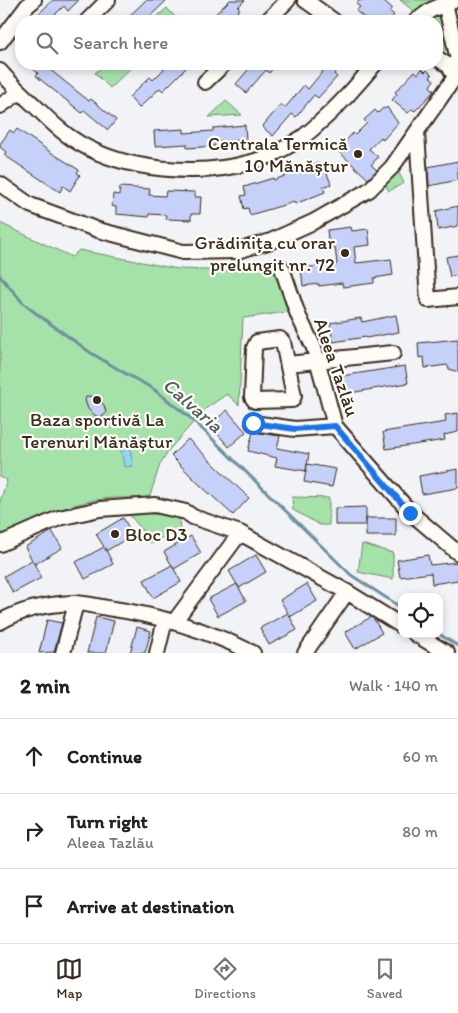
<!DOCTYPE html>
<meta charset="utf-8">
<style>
body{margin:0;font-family:Itim,sans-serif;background:#f6f6f6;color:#222}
.controls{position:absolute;right:15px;bottom:15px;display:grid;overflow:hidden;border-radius:10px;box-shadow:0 2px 8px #0003}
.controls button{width:45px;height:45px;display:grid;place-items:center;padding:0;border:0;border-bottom:1px solid #e0e0e0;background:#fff;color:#222;font:25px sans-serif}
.stop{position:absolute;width:15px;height:15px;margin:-11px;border:4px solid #1a73e8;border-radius:50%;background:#fff}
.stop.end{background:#1a73e8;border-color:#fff;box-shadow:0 1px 5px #0008}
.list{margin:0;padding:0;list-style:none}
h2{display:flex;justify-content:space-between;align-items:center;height:65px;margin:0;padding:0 20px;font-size:21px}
h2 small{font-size:16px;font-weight:400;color:#767676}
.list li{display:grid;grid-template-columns:32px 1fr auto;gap:15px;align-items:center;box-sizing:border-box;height:75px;padding:0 20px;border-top:1px solid #e0e0e0}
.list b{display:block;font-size:19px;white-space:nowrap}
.list p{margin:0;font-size:16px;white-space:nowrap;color:#767676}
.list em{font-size:16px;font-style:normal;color:#767676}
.icon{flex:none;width:28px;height:28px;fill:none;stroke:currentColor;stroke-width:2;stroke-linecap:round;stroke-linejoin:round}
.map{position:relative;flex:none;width:458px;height:653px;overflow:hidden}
.search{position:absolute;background:#fff;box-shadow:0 2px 8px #0003;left:15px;right:15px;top:15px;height:55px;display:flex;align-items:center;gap:12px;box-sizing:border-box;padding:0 18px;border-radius:20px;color:#767676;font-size:19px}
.sheet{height:290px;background:#fff}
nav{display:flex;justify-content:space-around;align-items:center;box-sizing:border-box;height:70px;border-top:1px solid #e0e0e0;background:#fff;font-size:14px;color:#767676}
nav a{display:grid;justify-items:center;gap:2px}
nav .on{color:#3b2a1e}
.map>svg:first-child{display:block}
</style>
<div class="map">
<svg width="458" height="653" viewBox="0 0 458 653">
<rect width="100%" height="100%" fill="#f2f3f7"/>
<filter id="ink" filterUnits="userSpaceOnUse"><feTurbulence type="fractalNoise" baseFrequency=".02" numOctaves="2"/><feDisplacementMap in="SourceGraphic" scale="10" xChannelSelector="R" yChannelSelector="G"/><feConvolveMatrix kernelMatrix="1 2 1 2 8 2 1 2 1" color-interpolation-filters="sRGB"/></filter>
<g filter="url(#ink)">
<path fill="#a4e2aa" stroke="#708664" d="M400 0H431L417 14Z
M167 8 179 21H152Z
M441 11 450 52 437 47V21H423Z
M106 64H135L110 88 95 73Z
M226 101 242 115 209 117Z
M397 169 404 183 389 191 383 181Z
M0 223 72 257 79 250 178 269 233 271 272 264 288 312 243 318 239 405 227 394 205 409 168 451 160 464 149 499C134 498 119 497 103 499 68 503 36 520 5 535L0 534V501L7 480 0 477Z
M292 497 329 498V525H320L293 510Z
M127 512 179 516 180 530 150 543 139 526Z
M362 544 393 553V579L358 572Z"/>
<path fill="#92d5f3" stroke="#6f919e" d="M130 448 133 466 124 467 121 449Z"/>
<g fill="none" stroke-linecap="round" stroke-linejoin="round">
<path stroke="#6f919e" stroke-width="3" d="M0 276 24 304 37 314 91 353 128 375 152 388 192 419 351 575 402 608
M439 634 458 646"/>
</g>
<path fill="#c5d1f8" stroke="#3b2a1e" d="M53 0H79L68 11 64 6 48 21H31Z
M146 0H167L145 21H124Z
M230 0H245L238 7 240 9 228 21H208Z
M360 0H383L392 8 389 11 394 15 389 21H368L356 11 360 7 356 4Z
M27 64H43L89 101 91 99 116 120 108 130 84 110 82 113 36 76 38 73Z
M169 64H190L163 91 160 88 139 108 129 97 150 77 153 80Z
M253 64H277L269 73 266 70 246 93 236 84Z
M329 64H342L334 74 337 77 318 98 314 95 296 117 292 114 273 136 262 127 281 104 285 108 304 85 308 89Z
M422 69 425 72 427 70 432 75 430 77 434 80 430 86 434 91 415 111 412 109 408 113 392 100 397 94 395 92 415 71 418 74Z
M387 107 398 123 383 140 381 137 369 149 378 157 371 165 377 170 368 179 337 150 353 133 355 135 367 123 364 120 375 110 378 113 383 108 385 109Z
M245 125 246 140 215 142V146L187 148V144L155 146 154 131 184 129V133L213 131V128Z
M17 129 52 153 79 170 77 173 80 175 70 191 63 186 60 192 4 155 6 152 0 147V144L10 130 14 133Z
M458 161V180L429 186 428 167Z
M318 163 321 169 325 168 331 184 323 187 325 192 295 204 294 202 250 215 248 208 244 209 241 196 246 195 244 187 273 178 274 180Z
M120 187 150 189 149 195 165 196 166 191 195 192V197H201L200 214H191V220L166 219V215L149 214V217L116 214V207L112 206 113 194 119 195Z
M458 206V226L438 230 436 211Z
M351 227 352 231 368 229 370 245 354 247 356 263 391 259 393 275 374 278V283L343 287 342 283 319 286V284L303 286 301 268 337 264 335 247 329 248 327 230Z
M458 255V275L450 277 446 257Z
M396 315 399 332 366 338V337L333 342 330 323 361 318 362 322Z
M458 339V372L449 369 447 365 425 368 424 357 419 358 418 343Z
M405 366 408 383 344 394 341 376Z
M88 396 96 397 104 405 106 413 102 417 96 416 88 409 85 400 86 397Z
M227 410 246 432 229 447 210 425Z
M458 413V432L444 435 445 440 386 449 383 432 446 422 445 415Z
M253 432 280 436 277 448 309 454 306 471 275 466 277 458 248 451Z
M188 439 249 498 233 515 199 484 171 456Z
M307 464 336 469 332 487 304 482Z
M458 469V488L422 494 419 476Z
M366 507V525H335V508Z
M123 518 133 535 106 551 105 548 113 564 85 579 76 562 104 547 96 534Z
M366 518H396V536H366Z
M52 531 62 548 35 564 33 561 41 578 13 593 4 576 32 560 25 547Z
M191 536 201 553 174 569 164 552Z
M256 555 266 572 239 588 229 571Z
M428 555 430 565 458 562V580L432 584 431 573 400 577 397 560Z
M172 565 181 582 153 598 144 580Z
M237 584 246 601 218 616 208 599Z
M307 584 317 601 290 617 289 615 297 630 269 645 260 628 288 613 280 600Z
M96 617 114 621 106 653H87Z
M371 617 374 619 382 633 355 649 345 632Z
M47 620 62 623 54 652 39 653Z
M137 627 151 631 145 653H130Z"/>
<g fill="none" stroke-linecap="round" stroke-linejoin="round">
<g stroke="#3b2a1e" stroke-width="18">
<path id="minor" d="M305 0 334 21
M445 3 458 60
M87 21 108 0
M267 21 288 0
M416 21 431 10 455 0
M0 42 28 5 34 0
M0 71C11 84 23 95 35 106 49 120 62 133 79 143 126 171 199 177 252 162 270 157 288 147 303 137 308 133 313 129 318 124 339 106 357 85 375 64
M205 82 224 64
M0 106 20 92
M417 133 428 300 458 297
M0 184 30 205 98 230 183 252 237 251 271 241 313 222 369 190 392 167 455 77 449 66 437 58
M282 268 298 315 314 348 335 426 411 513 458 553
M280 339 283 342 294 396 292 400 255 401 252 397 254 348 257 342Z
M288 364 393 353
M253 423 295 429 335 426
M0 544 59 518 100 509 155 505 186 512 193 517 240 533 347 592 402 626
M0 622C22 609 49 604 73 603 84 603 96 606 107 608 158 615 207 630 253 653
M174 622 240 533
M415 634 447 653
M63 653 76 603
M157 653 165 620
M305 653 347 592"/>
</g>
<use href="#minor" stroke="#fdfcf7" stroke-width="14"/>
</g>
</g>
<g fill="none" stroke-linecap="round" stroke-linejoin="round" filter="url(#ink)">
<path stroke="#1a73e8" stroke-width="6" d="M253 423 295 429 335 426 410 513"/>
</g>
<g fill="#3b2a1e" stroke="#fdfcf7" stroke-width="2">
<circle cx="358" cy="154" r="5"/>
<circle cx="345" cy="253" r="5"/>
<circle cx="97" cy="400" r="5"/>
<circle cx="115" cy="534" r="5"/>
</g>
<g text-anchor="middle" stroke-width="4.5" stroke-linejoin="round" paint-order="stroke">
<g font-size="19" fill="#3b2a1e" stroke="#fdfcf7" text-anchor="end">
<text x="348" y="150">Centrala Termică<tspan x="348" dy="22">10 Mănăștur</tspan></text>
<text x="335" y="249">Grădinița cu orar<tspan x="335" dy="22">prelungit nr. 72</tspan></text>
<text x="97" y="426" text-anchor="middle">Baza sportivă La<tspan x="97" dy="22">Terenuri Mănăștur</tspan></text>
<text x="125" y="541" text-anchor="start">Bloc D3</text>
</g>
<g font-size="19" fill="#3b2a1e" stroke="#fdfcf7">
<text transform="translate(337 367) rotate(71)" y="7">Aleea Tazlău</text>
</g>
<g font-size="20" font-style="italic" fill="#555d5e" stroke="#fdfcf7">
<text transform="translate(193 405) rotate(41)" y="7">Calvaria</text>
</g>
</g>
</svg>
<div class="controls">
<button><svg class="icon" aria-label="locate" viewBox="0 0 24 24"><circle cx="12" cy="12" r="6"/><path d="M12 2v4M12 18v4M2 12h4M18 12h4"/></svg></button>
</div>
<div class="stop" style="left:253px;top:423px"></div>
<div class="stop end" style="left:410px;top:513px"></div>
<div class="search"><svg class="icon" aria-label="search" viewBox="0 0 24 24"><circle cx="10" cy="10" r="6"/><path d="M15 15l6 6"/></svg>Search here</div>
</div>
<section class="sheet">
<h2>2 min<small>Walk · 140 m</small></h2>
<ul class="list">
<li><svg class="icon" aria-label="ahead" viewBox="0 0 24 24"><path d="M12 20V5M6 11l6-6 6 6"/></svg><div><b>Continue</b></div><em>60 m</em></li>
<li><svg class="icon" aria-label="right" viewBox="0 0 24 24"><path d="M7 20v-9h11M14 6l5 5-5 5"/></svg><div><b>Turn right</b><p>Aleea Tazlău</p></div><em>80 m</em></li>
<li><svg class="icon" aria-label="arrive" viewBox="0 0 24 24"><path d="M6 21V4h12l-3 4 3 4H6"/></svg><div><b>Arrive at destination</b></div></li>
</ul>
</section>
<nav>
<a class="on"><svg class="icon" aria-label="map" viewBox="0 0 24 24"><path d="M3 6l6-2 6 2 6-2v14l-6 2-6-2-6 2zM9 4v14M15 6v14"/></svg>Map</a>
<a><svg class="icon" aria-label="directions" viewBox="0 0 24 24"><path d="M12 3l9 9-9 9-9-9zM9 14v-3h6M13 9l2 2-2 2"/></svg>Directions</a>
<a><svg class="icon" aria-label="saved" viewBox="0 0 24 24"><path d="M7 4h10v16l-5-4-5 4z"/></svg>Saved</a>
</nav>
